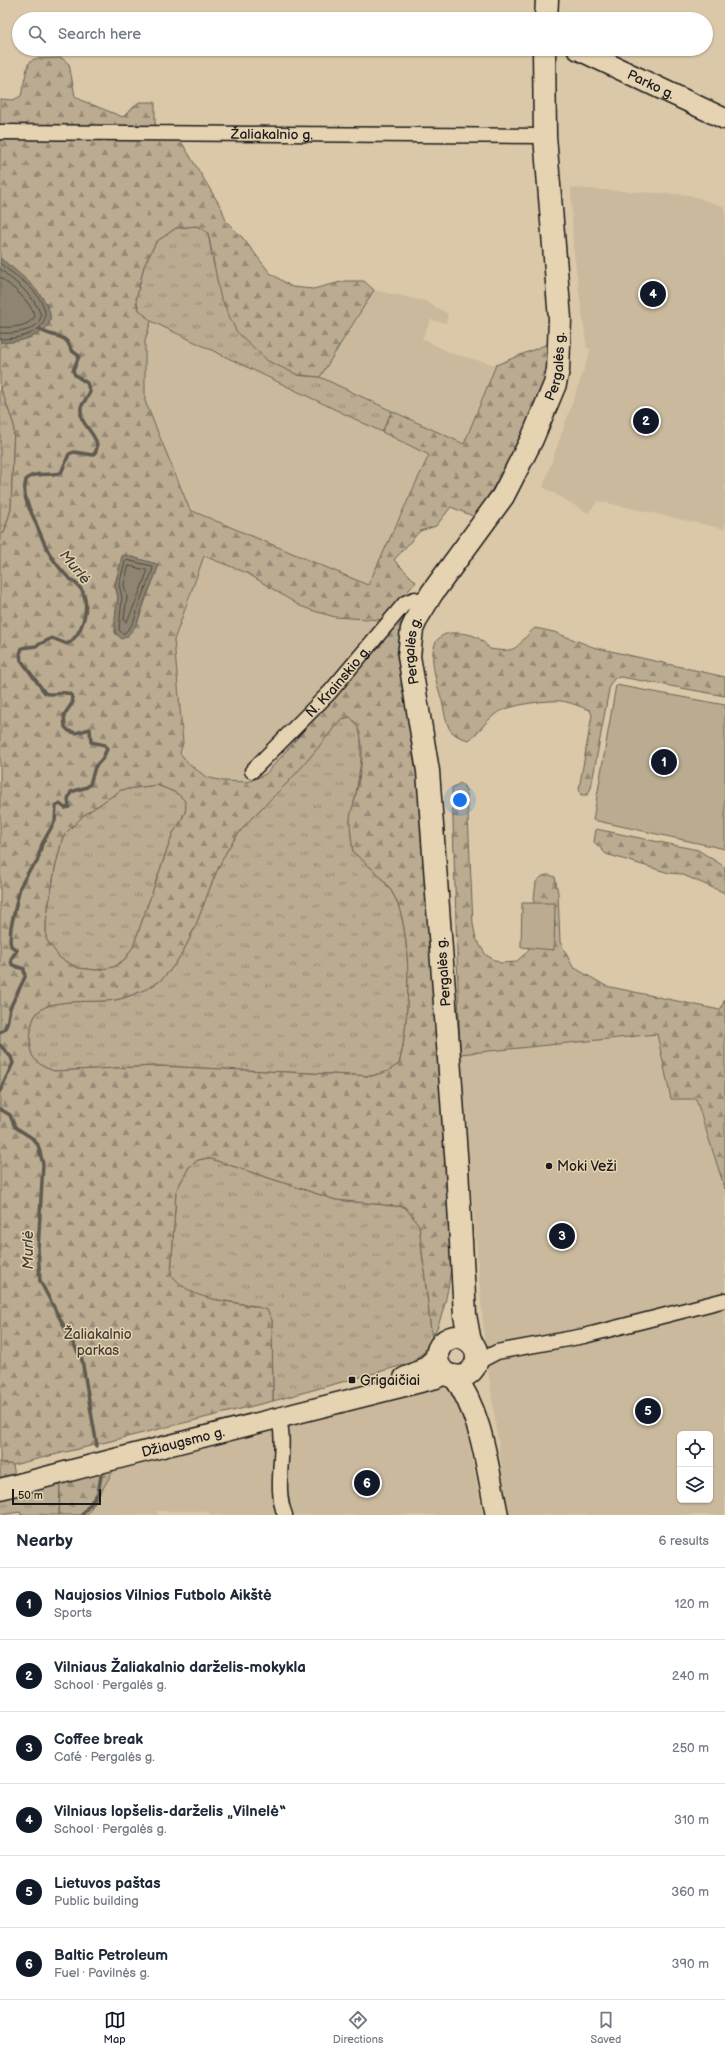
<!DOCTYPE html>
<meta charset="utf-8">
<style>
body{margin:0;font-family:"Balsamiq Sans",sans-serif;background:#f6f6f7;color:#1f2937}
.controls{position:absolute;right:12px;bottom:12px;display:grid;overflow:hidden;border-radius:6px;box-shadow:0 1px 3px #0004}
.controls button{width:36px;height:36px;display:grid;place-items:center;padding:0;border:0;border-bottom:1px solid #e0e1e3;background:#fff;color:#1f2937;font:20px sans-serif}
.scale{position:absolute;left:12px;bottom:10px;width:89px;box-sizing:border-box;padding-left:4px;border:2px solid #1c1c1c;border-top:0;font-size:11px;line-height:14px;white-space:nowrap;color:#1c1c1c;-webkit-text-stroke:3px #e6d3b1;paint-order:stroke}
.you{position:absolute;left:460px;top:800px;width:14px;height:14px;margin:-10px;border:3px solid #fff;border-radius:50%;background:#1a73e8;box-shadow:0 0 0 6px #1a73e833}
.badge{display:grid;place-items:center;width:26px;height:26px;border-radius:50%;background:#111827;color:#fff;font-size:13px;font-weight:700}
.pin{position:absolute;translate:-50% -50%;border:2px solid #fff;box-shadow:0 1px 4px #0006}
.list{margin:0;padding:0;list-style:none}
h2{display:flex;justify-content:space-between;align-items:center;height:52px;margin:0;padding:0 16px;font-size:17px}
h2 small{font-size:13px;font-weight:400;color:#747a83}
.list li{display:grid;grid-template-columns:26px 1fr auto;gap:12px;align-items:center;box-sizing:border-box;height:72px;padding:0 16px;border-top:1px solid #e0e1e3}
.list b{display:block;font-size:15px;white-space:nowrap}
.list p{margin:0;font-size:13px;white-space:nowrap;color:#747a83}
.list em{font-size:13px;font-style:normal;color:#747a83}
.icon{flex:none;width:22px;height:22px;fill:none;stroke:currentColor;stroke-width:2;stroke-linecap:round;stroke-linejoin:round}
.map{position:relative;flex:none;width:725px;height:1515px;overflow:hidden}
.search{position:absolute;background:#fff;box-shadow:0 1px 3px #0004;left:12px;right:12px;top:12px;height:44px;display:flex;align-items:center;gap:10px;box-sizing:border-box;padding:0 14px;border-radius:22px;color:#747a83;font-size:15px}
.sheet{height:484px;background:#fff}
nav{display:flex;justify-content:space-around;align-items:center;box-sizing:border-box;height:56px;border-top:1px solid #e0e1e3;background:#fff;font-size:11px;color:#747a83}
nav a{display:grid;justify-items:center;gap:2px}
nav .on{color:#111827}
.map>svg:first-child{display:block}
</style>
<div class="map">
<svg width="725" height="1515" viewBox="0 0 725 1515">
<defs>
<pattern id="grass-tufts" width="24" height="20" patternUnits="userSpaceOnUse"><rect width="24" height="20" fill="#baab91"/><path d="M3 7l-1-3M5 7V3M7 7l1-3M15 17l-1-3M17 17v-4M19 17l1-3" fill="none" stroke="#968a76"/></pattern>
<pattern id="forest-firs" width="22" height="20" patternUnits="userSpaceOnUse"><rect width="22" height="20" fill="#baab91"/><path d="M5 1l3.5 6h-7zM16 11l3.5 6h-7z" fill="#968a76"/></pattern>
</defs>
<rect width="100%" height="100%" fill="#dac8a8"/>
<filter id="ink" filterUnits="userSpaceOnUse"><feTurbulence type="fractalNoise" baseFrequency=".025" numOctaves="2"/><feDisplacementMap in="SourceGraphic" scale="8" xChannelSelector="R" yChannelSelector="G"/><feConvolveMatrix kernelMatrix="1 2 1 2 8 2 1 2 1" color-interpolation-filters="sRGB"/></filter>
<g filter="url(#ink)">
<path fill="#cab99c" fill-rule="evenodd" d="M571 188 689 195 725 207V529L598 501 588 513 543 487 591 349 587 348 573 246Z
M374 290 425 301 448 314 446 323 431 320 422 338 450 353 496 365 464 444 320 377Z
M151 321 429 455 368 585 190 510 145 401V341Z
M204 556 247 573 300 606 402 612 300 735 265 774 248 782 223 781 206 777 188 763 180 753 183 743 174 640Z
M658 1034 671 1098H696L725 1189V1515H508L485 1346 460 1054ZM680 1434H710V1500H680Z
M447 1383 459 1392 483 1515H211L207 1511H157V1515H87L115 1468Z"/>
<path fill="url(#grass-tufts)" stroke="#6b6456" d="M197 226 208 233 214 266 298 375 320 377 392 411 382 432 151 321 139 310 136 299 144 266 156 242 176 228Z
M0 386 14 425 11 509 4 533 0 534Z
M350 717 357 722 361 737V760L356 794 350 820 353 852C367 864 382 877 392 892 414 926 410 1025 399 1064L388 1071 372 1076 158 1066 54 1071C40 1066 29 1060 30 1042 31 1032 30 1019 39 1011 53 998 95 1003 115 1000 127 998 154 987 162 979 201 941 205 877 236 837 251 816 272 799 290 780 308 761 324 739 341 719Z
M156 785C190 796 194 804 173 833L133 947 125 959 114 967 96 970 78 968 59 958 46 939V921L55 868 63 836 84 815 121 790Z
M208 1158 336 1200 405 1207 419 1225 432 1339 424 1352 411 1363 273 1401 272 1320 256 1306 200 1297 179 1285 171 1274 176 1191 189 1167 198 1160Z
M0 1462 13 1465 15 1477 0 1481Z
M60 1484 59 1515H21L20 1512 0 1515V1500Z"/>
<path fill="url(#forest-firs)" stroke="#6b6456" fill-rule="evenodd" d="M62 58 69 64 75 96 83 101 123 117 139 102H155V124L182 143 222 209 226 221 242 237 270 273 292 287 313 289 345 281H364L374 290 320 377 298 375 268 361 236 331 220 295 208 233 197 226 176 228 156 242 144 266 136 299 139 310 151 321 145 341V401L190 510 368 585 429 455 382 432 392 411 464 444 496 365 550 343C549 353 549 364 547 374 534 422 501 475 475 517L451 507 436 526 420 531 394 560 416 582 383 620 335 617 314 611 300 606 247 573 204 556 174 640 183 743 180 753 188 763 206 777 223 781 248 782 266 774 300 735 402 612 410 614 401 659V675L414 737 424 821 452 1258C449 1287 445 1313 432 1339L419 1225 405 1207 336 1200 208 1158 198 1160 189 1167 176 1191 171 1274C195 1306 232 1298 267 1310L272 1320 273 1401 13 1465 0 1462V534L4 533 11 509 14 425 0 386V342C16 343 29 339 43 331L15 270 0 258V99L13 100 21 96 28 64 34 59ZM158 567 137 623 115 618 118 597 115 585 117 576ZM350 717C369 733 361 771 356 794 355 803 350 812 350 821 350 832 352 842 353 852 367 864 383 877 392 892 414 926 410 1025 399 1064L388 1071 372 1076 158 1066 54 1071C40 1066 29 1059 30 1042 31 1032 30 1019 39 1011 53 998 95 1003 115 1000 127 998 154 987 162 979 201 941 205 878 236 837 251 816 272 799 290 780 308 761 324 740 341 719ZM156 785C190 796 194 804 173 833L133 947 125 959 114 967 96 970 78 968 60 958 46 939V921L55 868 63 836 84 815 121 790Z
M535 628 554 632 593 647 725 677V696L621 677 615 678 610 684 591 788 587 795H581L579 789 592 715 590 710C581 707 570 702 561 701 545 700 504 705 493 716 484 723 479 733 469 740 461 738 454 736 449 728 445 720 444 709 442 701 435 678 419 630 458 633 474 634 480 637 490 649 521 654 515 645 535 628Z
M460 783 464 786 467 794 473 924 476 939 486 955 500 963 516 962 528 951 536 882C542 875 547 873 555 877L558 893 560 942 573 967 606 986 720 1010 725 999V1189L696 1099H671L657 1034 460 1054 452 788Z
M596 829 698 850 725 867V893L681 874 669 873 606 854 594 842Z
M115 1468 87 1515H59L60 1484Z"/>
<path fill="#baab91" stroke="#6b6456" d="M616 685 725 705V849L593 820Z
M522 903H555L554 950 521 947Z"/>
<path fill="#8e8471" stroke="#605a4f" d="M0 258C15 270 76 314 38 334 26 340 14 343 0 342Z
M125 555 157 564 158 567C155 578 149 588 145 599 140 614 138 630 122 639L115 633V618L118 597 115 585 122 556Z"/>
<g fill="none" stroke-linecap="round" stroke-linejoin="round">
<path stroke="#4a463e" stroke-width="1" d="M0 263C9 271 20 278 29 286 63 320 38 339 0 339
M0 269C16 283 33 294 41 315 40 332 13 334 0 333
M0 277C14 289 28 298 35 316 29 327 11 328 0 327
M126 560 152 566 153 569C150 579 145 588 141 598 137 611 135 626 123 634L119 630 122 597 119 585Z
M129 566 146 570 147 572C145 579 129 620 126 622L124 619 127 597 124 585Z"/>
<path stroke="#605a4f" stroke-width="3.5" d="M0 1032 4 1030 7 1024 10 1008 25 977 24 969 12 965 11 959 17 950 11 946 10 941 11 927 20 887 29 871 37 862 42 844 55 821 56 806 60 804 65 808 69 807 68 799 71 792 87 787 90 784 95 767 103 758 107 749 105 745 91 742 90 729 76 733 69 731 65 727 64 715 73 702 71 695C64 689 53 697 45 693L21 660 20 654 22 648 36 646 52 638 67 644C82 636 90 608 83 592 78 583 70 580 64 573 48 555 46 547 37 526 31 509 21 499 26 480 33 471 50 476 61 473L69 454 74 452 93 455C106 442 83 427 81 416V407L90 392 87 383 75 375 73 371 79 356 71 350C66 331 51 339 40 329
M0 1045 11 1057 13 1063 0 1091
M0 1109 10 1115 15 1127 32 1138 38 1145 43 1164 38 1249 40 1281 82 1360 97 1446
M82 1515 98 1493 101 1476"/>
<g stroke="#1c1c1c" stroke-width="17">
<g id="street">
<path id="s1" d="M0 132 545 136"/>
<path id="s2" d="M252 771 330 692 405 603 415 599 425 604"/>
<path d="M476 1363 497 1352 584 1336 725 1300"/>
<path d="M279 1419C287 1449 273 1487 285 1515"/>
</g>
</g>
<g stroke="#1c1c1c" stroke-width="23">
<g id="secondary">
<path id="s3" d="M577 49 725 119"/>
<path d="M404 1378 422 1370 438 1356"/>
<path id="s4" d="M0 1489C145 1451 290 1414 436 1378L446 1373"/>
</g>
</g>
<g stroke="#1c1c1c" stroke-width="25">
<g id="primary">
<path d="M546 19 547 0"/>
<circle cx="457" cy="1357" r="20"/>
<path id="s5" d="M470 1342 465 1315 457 1168 428 771 409 656 412 629 418 616 432 593 503 496 532 439 555 384 558 370 560 319 545 136 544 49"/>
<path d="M454 1376C483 1415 487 1469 497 1515"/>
</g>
</g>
<use href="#street" stroke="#e6d3b1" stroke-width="14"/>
<use href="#secondary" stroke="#e6d3b1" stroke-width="20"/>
<use href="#primary" stroke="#e6d3b1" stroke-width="22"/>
</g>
</g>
<g fill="#1c1c1c" stroke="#e6d3b1" stroke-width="1.5">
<circle cx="549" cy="1166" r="4"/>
<rect x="348" y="1376" width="8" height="8" rx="2"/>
</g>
<g text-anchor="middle" stroke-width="3" stroke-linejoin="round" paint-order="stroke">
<g font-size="14" fill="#1c1c1c" stroke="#e6d3b1">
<text dy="5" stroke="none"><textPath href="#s3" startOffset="82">Parko g.</textPath></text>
<text dy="5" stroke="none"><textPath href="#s1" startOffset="272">Žaliakalnio g.</textPath></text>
<text dy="5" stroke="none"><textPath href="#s5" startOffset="1019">Pergalės g.</textPath></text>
<text dy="5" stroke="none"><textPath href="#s5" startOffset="695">Pergalės g.</textPath></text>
<text dy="5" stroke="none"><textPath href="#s2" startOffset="124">N. Krainskio g.</textPath></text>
<text transform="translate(443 972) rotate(-94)" y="5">Pergalės g.</text>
<text dy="5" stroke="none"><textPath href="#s4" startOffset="189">Džiaugsmo g.</textPath></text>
</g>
<g font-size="14" fill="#1c1c1c" stroke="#e6d3b1" text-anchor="start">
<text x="557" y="1171">Moki Veži</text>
<text x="360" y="1385">Grigaičiai</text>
</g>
<g font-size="14" fill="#444039" stroke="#e6d3b1">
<text x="98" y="1339">Žaliakalnio<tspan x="98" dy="16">parkas</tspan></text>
</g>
<g font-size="15" font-style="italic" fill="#44403a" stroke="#e6d3b1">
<text transform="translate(75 567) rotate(50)" y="5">Murlė</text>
<text transform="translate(28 1250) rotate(-90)" y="5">Murlė</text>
</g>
</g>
</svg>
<div class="controls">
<button><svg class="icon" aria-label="locate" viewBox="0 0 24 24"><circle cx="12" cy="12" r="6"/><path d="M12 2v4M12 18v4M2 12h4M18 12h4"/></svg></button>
<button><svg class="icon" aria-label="layers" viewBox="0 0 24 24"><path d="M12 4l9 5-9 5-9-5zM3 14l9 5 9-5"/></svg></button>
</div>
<div class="scale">50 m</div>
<div class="you"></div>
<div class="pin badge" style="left:664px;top:762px">1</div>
<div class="pin badge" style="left:646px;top:421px">2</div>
<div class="pin badge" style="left:562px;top:1236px">3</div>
<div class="pin badge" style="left:653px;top:294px">4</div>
<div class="pin badge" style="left:648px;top:1411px">5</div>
<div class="pin badge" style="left:367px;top:1483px">6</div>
<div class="search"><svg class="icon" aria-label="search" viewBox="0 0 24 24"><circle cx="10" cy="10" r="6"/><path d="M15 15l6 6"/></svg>Search here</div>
</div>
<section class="sheet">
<h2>Nearby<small>6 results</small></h2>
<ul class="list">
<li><span class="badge">1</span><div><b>Naujosios Vilnios Futbolo Aikštė</b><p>Sports</p></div><em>120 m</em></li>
<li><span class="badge">2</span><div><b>Vilniaus Žaliakalnio darželis-mokykla</b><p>School · Pergalės g.</p></div><em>240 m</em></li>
<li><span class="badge">3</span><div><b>Coffee break</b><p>Café · Pergalės g.</p></div><em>250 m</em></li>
<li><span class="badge">4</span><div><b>Vilniaus lopšelis-darželis „Vilnelė“</b><p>School · Pergalės g.</p></div><em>310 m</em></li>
<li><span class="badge">5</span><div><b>Lietuvos paštas</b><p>Public building</p></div><em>360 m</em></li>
<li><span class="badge">6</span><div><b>Baltic Petroleum</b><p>Fuel · Pavilnės g.</p></div><em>390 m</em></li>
</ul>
</section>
<nav>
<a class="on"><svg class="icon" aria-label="map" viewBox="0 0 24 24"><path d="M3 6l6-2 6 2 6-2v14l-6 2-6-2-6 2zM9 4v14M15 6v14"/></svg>Map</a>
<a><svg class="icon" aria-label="directions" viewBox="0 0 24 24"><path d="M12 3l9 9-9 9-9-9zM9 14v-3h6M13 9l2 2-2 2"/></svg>Directions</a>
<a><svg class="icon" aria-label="saved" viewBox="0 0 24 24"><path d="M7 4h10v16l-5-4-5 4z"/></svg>Saved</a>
</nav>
